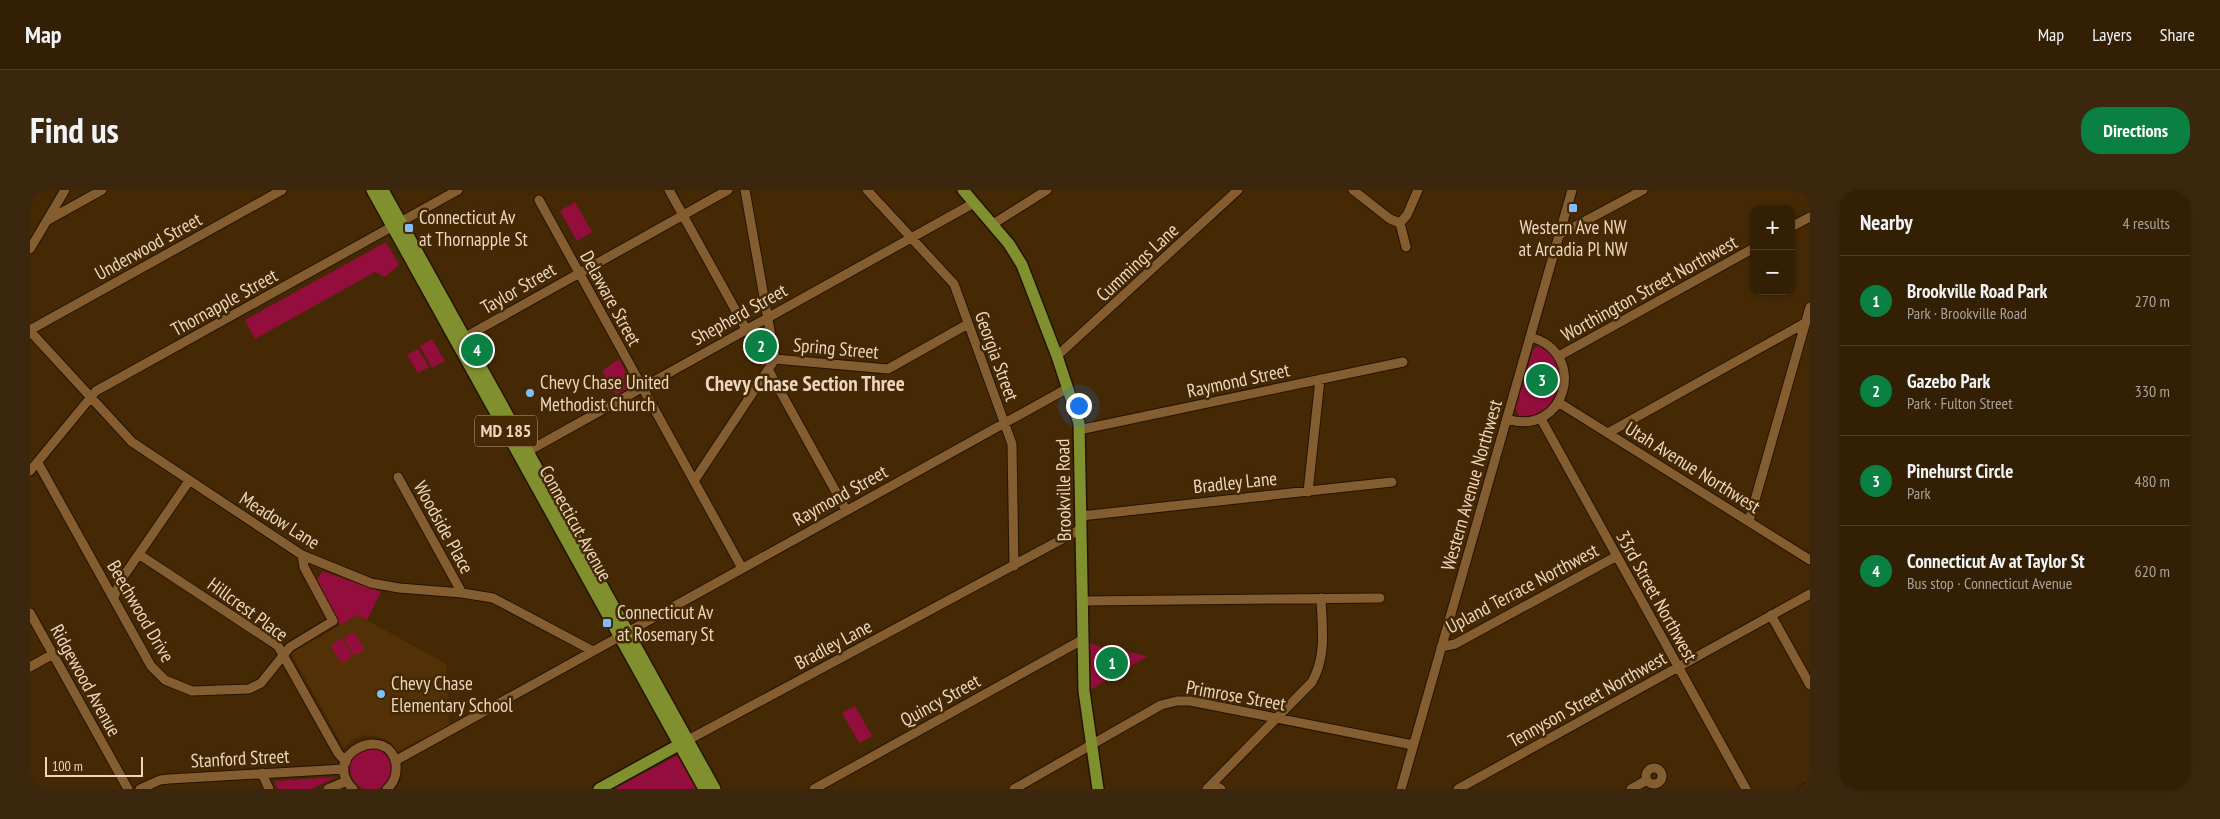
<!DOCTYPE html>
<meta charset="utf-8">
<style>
body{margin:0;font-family:"PT Sans Narrow",sans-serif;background:#3b270d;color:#f1f3f6}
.controls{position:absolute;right:15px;top:15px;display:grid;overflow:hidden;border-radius:10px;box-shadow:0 1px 4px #0004}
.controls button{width:45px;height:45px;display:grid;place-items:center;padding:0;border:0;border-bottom:1px solid #4e3d25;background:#331f03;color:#f1f3f6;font:25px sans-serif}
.scale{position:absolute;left:15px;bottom:12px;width:98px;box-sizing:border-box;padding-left:5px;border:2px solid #ecd6be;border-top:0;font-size:14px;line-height:18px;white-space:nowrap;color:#ecd6be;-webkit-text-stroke:4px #442904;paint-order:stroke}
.you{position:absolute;left:1048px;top:215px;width:18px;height:18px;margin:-12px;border:4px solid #fff;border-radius:50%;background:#1a73e8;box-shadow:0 0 0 8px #1a73e833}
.badge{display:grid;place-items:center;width:32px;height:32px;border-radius:50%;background:#0b8043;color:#fff;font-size:16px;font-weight:700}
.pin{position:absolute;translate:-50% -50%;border:2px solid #fff;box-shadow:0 1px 5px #0006}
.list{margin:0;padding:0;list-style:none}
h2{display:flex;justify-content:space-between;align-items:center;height:65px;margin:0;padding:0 20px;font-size:21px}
h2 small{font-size:16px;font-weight:400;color:#a9a29a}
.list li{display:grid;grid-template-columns:32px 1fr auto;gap:15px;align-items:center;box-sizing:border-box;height:90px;padding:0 20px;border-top:1px solid #4e3d25}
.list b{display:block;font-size:19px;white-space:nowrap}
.list p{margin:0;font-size:16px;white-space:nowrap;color:#a9a29a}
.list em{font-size:16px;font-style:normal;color:#a9a29a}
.map{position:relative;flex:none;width:1780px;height:599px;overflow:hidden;border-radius:20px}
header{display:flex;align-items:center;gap:30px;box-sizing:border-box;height:70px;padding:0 25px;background:#331f03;border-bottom:1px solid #4e3d25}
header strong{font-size:24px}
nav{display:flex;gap:28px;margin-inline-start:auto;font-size:18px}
.intro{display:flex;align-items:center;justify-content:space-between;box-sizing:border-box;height:120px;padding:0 30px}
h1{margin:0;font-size:35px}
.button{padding:12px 22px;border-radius:20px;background:#0b8043;color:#fff;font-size:18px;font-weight:700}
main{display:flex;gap:30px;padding:0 30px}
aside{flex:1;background:#331f03;border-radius:20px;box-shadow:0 1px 4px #0004}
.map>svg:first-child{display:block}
</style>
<header>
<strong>Map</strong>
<nav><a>Map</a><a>Layers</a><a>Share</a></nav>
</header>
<div class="intro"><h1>Find us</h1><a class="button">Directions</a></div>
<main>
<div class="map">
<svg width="1780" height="599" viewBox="0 0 1780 599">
<rect width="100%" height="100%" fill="#442904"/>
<path fill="#513105" d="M328 425 416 474 419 535 367 562 359 551 350 547 335 545 321 551 314 558 261 463Z"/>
<path fill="#940e3d" d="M545 12 562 42 547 51 530 21Z
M356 52 369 75 355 87 345 82 225 149 215 130Z
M731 136 737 138 742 168 734 179 716 145Z
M402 149 415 171 402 178 390 156Z
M1508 156H1514C1518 160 1522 164 1525 169 1536 188 1526 224 1501 228 1497 228 1492 227 1489 227L1486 218 1491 199 1503 160Z
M388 159 399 177 388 183 377 165Z
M589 169 601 192 599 198 586 205 572 181Z
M292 381 351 402 337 430 328 425 310 435 287 391Z
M324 442 335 460 324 466 314 448Z
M312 448 323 467 311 473 301 455Z
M1059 453 1071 457 1118 466 1060 500Z
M825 516 842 546 829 553 812 523Z
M320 579a21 21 0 1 1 42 0a21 21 0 1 1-42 0Z
M648 565 666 599H584Z
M306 587 281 599H248L244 591Z"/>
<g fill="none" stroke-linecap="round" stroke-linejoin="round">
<g stroke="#251300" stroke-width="11">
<path id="minor" d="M639 0 716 139
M715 0 745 169
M837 0 924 94 982 254 984 376
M1323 0 1360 29 1370 33 1376 57
M509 10 712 378
M18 30 72 0
M1370 33 1377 25 1388 0
M963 34 1017 0
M1761 37 1780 27
M1529 45 1613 0
M0 59 35 0
M0 140 252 0
M0 141 102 252 272 365 341 393 369 398 432 403 463 408 563 461
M430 150 698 0
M1027 166 1208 0
M1529 166 1724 58
M739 181 816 320
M1528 212 1780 370
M1477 229C1536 248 1559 162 1500 147
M1511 229 1716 599
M1049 240 1373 172
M1578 243 1775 133
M493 264 944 13
M8 273 121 476 135 490 162 501 219 499 231 493 260 457 303 431 274 377 272 365
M0 281 66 201 428 0
M368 287 432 403
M664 291 745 169 858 179 938 134
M1278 302 1290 189
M1051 326 1362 292
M1719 331 1780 117
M110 365 248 456 308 563 316 572
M84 407 91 390 159 291
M1052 411 1350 408
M0 423 98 599
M1741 425 1780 495
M1411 457 1425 454 1587 366
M0 477 23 464
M658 550 1051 339
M365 571 1038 198
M1616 586a8 8 0 1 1 16 0a8 8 0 1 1-16 0Z
M232 583 239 599
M1182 594 1191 599
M110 599 130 590 139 589 314 579
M298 599 317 591
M323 599C289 564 358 532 366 574 367 584 364 593 357 599
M784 599 1052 450
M984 599 1131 515 1147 511H1160L1383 555
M1177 599 1282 492C1297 466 1292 437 1291 408
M1371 599 1542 0
M1428 599 1780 404
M1601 599 1617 590
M1774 599 1780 596"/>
</g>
<g stroke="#251300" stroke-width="14">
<path id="major" d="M342 0 674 599
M353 0 685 599
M933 0 979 54 992 75 1027 166 1049 233 1054 501 1068 599
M569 599 654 552"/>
</g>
<use href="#minor" stroke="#845e31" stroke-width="9"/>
<use href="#major" stroke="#80902f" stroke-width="11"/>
</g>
<g fill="#80bdfa" stroke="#442904" stroke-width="2">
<rect x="1538" y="13" width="10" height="10" rx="2.5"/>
<rect x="374" y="33" width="10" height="10" rx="2.5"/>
<circle cx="500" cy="203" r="5"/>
<rect x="572" y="428" width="10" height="10" rx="2.5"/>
<circle cx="351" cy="504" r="5"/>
</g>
<g text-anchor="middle" stroke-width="5" stroke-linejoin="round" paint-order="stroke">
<rect fill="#442904" stroke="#baa286" stroke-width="1" x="445" y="225.5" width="62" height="31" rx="4"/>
<g font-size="18" font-weight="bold" fill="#ecd6be">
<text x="476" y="247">MD 185</text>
</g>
<g font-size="19" fill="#ecd6be" stroke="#442904" text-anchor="start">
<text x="389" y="34">Connecticut Av<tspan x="389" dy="22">at Thornapple St</tspan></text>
<text x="1543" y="44" text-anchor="middle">Western Ave NW<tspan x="1543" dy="22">at Arcadia Pl NW</tspan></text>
<text x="510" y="199">Chevy Chase United<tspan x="510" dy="22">Methodist Church</tspan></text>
<text x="587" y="429">Connecticut Av<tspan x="587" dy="22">at Rosemary St</tspan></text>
<text x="361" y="500">Chevy Chase<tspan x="361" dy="22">Elementary School</tspan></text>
</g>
<g font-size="19" fill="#ecd6be" stroke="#442904">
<text transform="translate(118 56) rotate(-29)" y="7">Underwood Street</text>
<text transform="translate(1107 72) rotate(-43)" y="7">Cummings Lane</text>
<text transform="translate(488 98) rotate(-30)" y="7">Taylor Street</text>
<text transform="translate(1619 98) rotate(-29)" y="7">Worthington Street Northwest</text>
<text transform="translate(581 108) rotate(61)" y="7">Delaware Street</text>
<text transform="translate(194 112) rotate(-29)" y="7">Thornapple Street</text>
<text transform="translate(709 124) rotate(-29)" y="7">Shepherd Street</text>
<text transform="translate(806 158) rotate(5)" y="7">Spring Street</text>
<text transform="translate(967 166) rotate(70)" y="7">Georgia Street</text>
<text transform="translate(1208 190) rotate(-12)" y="7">Raymond Street</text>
<text transform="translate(1663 277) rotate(32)" y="7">Utah Avenue Northwest</text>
<text transform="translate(1205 292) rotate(-6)" y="7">Bradley Lane</text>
<text transform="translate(1441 295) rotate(-74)" y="7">Western Avenue Northwest</text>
<text transform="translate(1033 300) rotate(-91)" y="7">Brookville Road</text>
<text transform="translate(810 305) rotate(-29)" y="7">Raymond Street</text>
<text transform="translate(250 330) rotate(32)" y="7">Meadow Lane</text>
<text transform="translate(546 333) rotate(61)" y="7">Connecticut Avenue</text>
<text transform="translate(414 337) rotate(61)" y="7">Woodside Place</text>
<text transform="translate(1492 398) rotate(-28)" y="7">Upland Terrace Northwest</text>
<text transform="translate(1627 406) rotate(61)" y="7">33rd Street Northwest</text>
<text transform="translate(218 419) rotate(36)" y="7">Hillcrest Place</text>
<text transform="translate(111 421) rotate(60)" y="7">Beechwood Drive</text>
<text transform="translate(803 454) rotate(-28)" y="7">Bradley Lane</text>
<text transform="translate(56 490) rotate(61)" y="7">Ridgewood Avenue</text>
<text transform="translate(1206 505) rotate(10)" y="7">Primrose Street</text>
<text transform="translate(1557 509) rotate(-29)" y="7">Tennyson Street Northwest</text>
<text transform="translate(910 510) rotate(-29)" y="7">Quincy Street</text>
<text transform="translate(210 568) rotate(-3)" y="7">Stanford Street</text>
</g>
<g font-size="21" font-weight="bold" fill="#ecd6be" stroke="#442904">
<text x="775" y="201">Chevy Chase Section Three</text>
</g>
</g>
</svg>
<div class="controls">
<button>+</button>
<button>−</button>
</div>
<div class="scale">100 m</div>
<div class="you"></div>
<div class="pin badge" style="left:1082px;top:473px">1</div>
<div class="pin badge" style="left:731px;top:156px">2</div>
<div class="pin badge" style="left:1512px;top:190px">3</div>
<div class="pin badge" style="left:447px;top:160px">4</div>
</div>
<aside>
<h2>Nearby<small>4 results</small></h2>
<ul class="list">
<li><span class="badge">1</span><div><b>Brookville Road Park</b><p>Park · Brookville Road</p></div><em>270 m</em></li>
<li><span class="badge">2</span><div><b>Gazebo Park</b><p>Park · Fulton Street</p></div><em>330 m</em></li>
<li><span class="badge">3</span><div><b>Pinehurst Circle</b><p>Park</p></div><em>480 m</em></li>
<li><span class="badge">4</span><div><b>Connecticut Av at Taylor St</b><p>Bus stop · Connecticut Avenue</p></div><em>620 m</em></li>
</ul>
</aside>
</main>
